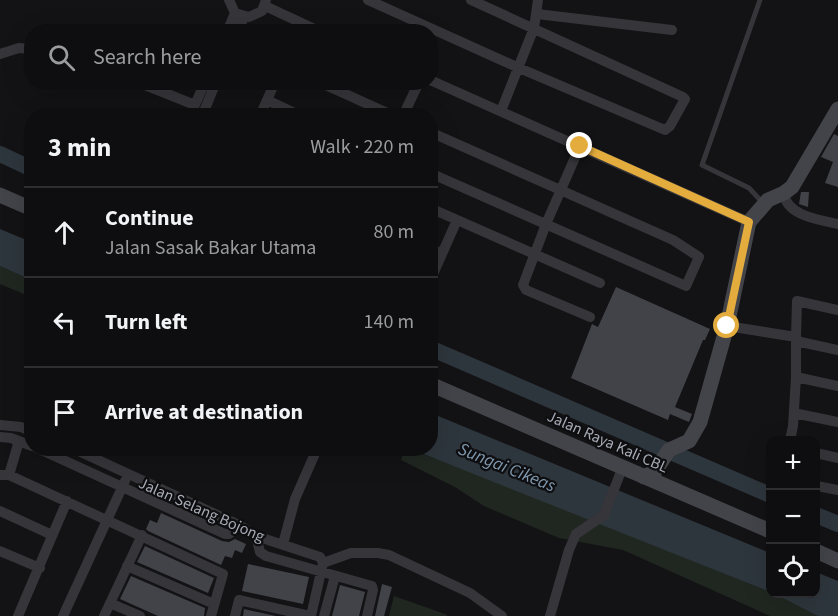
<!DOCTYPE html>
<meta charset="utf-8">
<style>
body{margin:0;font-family:"Source Sans 3",sans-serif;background:#171719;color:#f1f3f6}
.controls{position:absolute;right:18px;bottom:18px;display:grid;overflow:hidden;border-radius:12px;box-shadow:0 6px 24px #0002}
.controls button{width:54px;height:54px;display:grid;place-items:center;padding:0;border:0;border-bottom:2px solid #2e2e30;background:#0e0e10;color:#f1f3f6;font:30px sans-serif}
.stop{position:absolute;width:18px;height:18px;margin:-14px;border:4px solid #e4ac3c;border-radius:50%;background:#fff}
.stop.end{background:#e4ac3c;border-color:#fff;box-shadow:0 2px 6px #0008}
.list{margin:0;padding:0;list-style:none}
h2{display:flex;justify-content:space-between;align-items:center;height:78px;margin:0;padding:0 24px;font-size:26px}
h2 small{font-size:20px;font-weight:400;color:#9b9c9f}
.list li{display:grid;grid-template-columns:39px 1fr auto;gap:18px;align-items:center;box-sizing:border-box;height:90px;padding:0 24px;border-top:2px solid #2e2e30}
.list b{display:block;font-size:22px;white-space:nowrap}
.list p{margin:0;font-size:20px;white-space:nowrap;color:#9b9c9f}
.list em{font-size:20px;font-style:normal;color:#9b9c9f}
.icon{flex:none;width:33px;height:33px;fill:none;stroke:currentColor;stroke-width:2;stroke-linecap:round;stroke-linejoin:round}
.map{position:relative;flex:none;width:838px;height:616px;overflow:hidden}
.search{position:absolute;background:#0e0e10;box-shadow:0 6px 24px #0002;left:24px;top:24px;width:414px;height:66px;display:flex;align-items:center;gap:15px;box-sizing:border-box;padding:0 21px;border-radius:24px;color:#9b9c9f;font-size:22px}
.panel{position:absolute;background:#0e0e10;box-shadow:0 6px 24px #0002;left:24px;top:108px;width:414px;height:348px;border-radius:24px}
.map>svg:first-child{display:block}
</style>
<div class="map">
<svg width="838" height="616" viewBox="0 0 838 616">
<rect width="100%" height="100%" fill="#131315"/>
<path fill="#202721" d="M0 266 31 280V297L0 284Z
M404 449H409L501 483 770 592V594L786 598 818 616H770L623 550 559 538 484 506 455 487 401 460Z
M394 596 445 614 448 616H389Z"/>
<path fill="#2e363d" d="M0 229 31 242V280L0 266Z
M431 413 770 553V592L411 449 430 448Z
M816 572 838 581V616H818L775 594H816Z"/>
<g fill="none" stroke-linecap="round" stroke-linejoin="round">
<path stroke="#2e363d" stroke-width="16" d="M0 154 32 169
M430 348 770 495
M816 515 838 524"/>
</g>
<path fill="#424348" d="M834 134 838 136V187L825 183 833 162 821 157Z
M801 192H809L808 207 799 204Z
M616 287 710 329 705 340H703L675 407 692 414 689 422 670 414 668 420 571 378 592 324 598 327Z
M161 513 222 541 229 542 235 539 246 544 242 553 235 550 232 558 225 556 221 565 148 531 146 529 150 520 157 523Z
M145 546 214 578 208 593 137 562Z
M248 564 309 577 303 604 242 591Z
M131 576 205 608 204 616H158L120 599Z
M382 584 392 587 384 616H375Z
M340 585 365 592 359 616H332Z
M244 609 276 616H243Z"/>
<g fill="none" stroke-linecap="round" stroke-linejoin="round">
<path stroke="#35353a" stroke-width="5" d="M760 0 702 165 749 188 763 203"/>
<path stroke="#35353a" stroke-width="10" d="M229 0 235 13 249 17 262 11 266 0
M368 0 519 68 665 130 670 126 685 99 683 97 471 0
M265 6 321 32
M537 14 672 30
M227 32 235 13
M238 32 244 17
M0 54 19 48 32 49
M430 80 749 222
M146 82 145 85 195 105
M319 82 394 116
M267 100 301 116
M501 111 534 28 538 0
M190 116 205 82
M202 116 216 82
M260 116 275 82
M403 116 419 82
M430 132 673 240 699 257 686 286 430 173
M580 146 546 224 523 285 526 290 590 317
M784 193C786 216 820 220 838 224
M430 208 600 283
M430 248 442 254
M430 281 457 220
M727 326 796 337V377
M796 337 797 301 838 310
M796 341 838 350
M794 413 838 422
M0 425 21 427 32 432
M0 437 11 438 32 446
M790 440 793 426 796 377 838 386
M37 448 225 534H229L239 525
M72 448 239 525 256 536 320 557 323 563 311 616
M816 453 838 458
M0 475H9L223 574 211 616
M9 475 19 441
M817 486 838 490
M0 511 52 535
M256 536 260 552 266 556 372 586 373 590 367 616
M283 544 295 499 317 449
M0 551 40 568
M323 563 351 553H378L389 555 470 593 502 616
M127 566 214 604
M110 603 140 616
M18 616 67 501
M63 616 125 481
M104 616 142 535
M235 616 239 600 310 616
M324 616 335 576
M550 616 569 550 576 534 604 515 620 474 624 468"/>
<path stroke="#434449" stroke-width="15" d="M0 195 32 209
M430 384 770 531
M644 477 655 471 669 450 689 441 700 422 727 326 749 222 768 200 784 193 792 187 838 109
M816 551 838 561"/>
</g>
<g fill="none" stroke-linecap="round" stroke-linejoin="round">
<path stroke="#e4ac3c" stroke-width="8" d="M580 146 749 222 727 326"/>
</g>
<g text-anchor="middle" stroke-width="4.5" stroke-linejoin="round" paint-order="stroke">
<g font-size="16" fill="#a6aab4" stroke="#0e0e10">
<text transform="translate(608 441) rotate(24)" y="6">Jalan Raya Kali CBL</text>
<text transform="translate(202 509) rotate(24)" y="6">Jalan Selang Bojong</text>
</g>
<g font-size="18" font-style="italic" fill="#7f97ad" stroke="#0e0e10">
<text transform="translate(507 467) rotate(22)" y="6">Sungai Cikeas</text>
</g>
</g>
</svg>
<div class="controls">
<button>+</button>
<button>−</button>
<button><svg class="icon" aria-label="locate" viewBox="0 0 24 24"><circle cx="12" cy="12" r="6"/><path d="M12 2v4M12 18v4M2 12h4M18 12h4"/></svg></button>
</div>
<div class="stop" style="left:727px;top:326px"></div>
<div class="stop end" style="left:580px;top:146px"></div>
<div class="search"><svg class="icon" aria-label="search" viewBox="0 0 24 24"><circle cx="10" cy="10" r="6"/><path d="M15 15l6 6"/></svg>Search here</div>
<section class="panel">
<h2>3 min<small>Walk · 220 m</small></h2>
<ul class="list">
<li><svg class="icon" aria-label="ahead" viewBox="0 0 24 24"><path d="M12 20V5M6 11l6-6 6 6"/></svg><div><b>Continue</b><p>Jalan Sasak Bakar Utama</p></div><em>80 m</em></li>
<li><svg class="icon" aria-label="left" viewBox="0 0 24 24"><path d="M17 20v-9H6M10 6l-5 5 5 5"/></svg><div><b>Turn left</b></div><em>140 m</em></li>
<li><svg class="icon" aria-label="arrive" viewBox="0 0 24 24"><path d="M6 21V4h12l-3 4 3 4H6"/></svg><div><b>Arrive at destination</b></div></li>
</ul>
</section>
</div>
